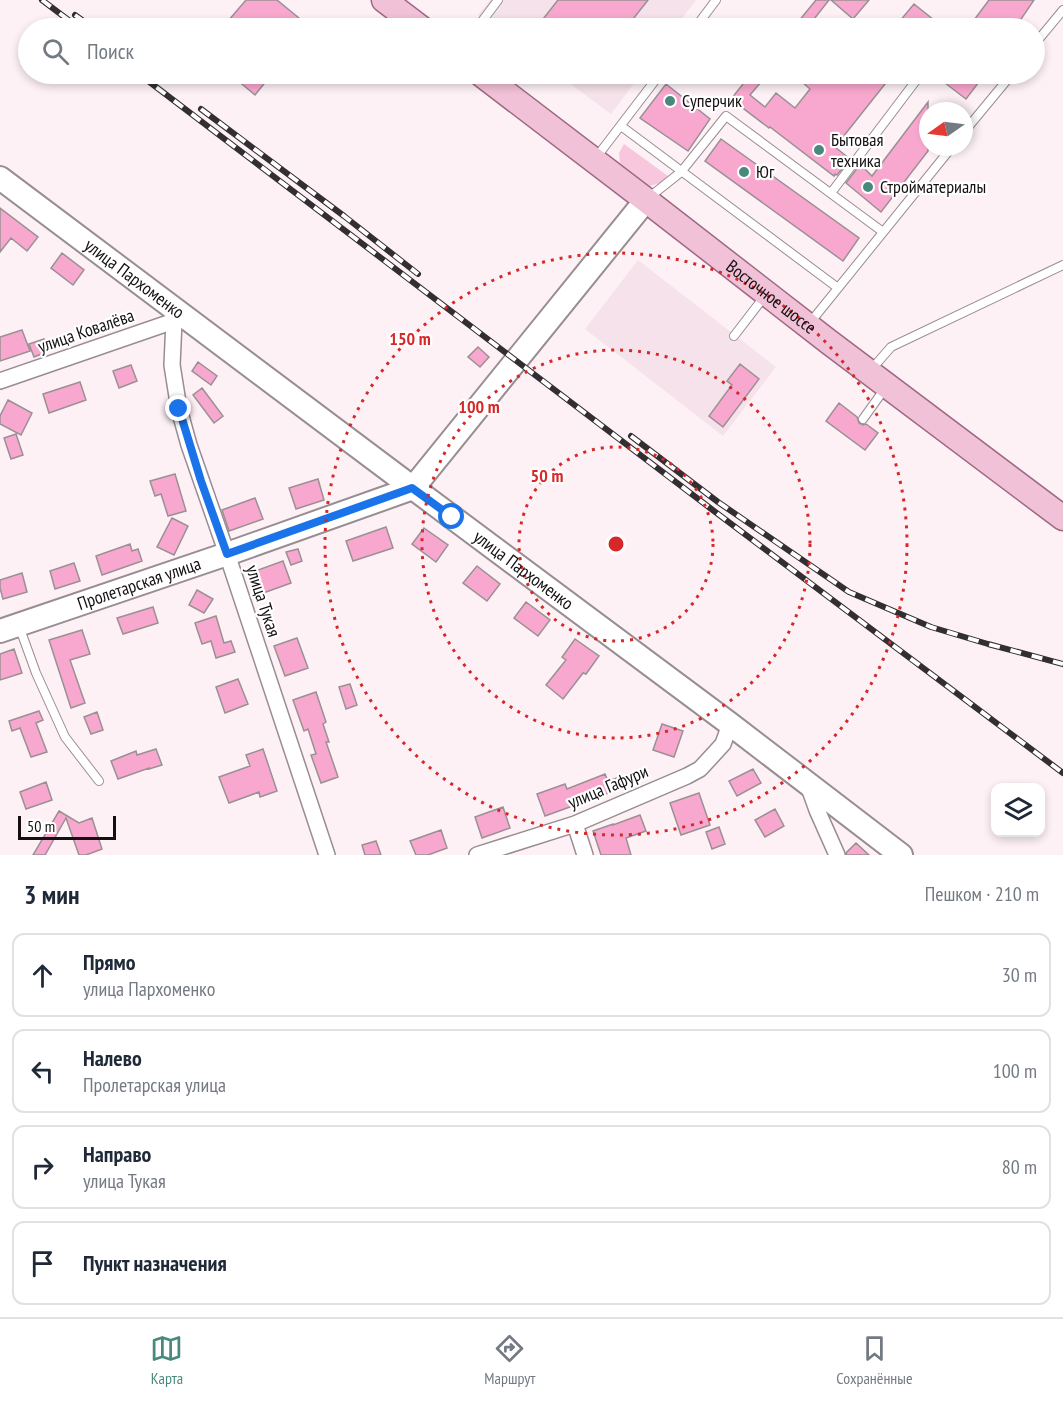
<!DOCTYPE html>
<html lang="ru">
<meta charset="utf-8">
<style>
body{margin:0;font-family:"PT Sans Narrow",sans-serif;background:#f6f6f7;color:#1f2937}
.controls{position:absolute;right:18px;bottom:18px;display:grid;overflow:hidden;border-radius:12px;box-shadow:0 3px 9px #0003}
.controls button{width:54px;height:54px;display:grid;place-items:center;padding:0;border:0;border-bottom:2px solid #e0e1e3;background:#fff;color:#1f2937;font:30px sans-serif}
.compass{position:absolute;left:919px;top:102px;width:54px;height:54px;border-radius:50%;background:#fff;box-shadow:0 3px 9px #0003;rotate:256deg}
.scale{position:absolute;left:18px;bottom:15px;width:98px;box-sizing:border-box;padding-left:6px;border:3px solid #141012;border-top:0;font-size:16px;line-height:21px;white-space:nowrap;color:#141012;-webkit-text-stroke:4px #fff;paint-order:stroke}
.stop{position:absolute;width:18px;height:18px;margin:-14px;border:4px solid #1a73e8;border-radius:50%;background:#fff}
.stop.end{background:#1a73e8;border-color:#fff;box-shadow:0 2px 6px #0008}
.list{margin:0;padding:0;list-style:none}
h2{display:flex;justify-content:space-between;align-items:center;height:78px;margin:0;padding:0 24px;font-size:26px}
h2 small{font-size:20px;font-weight:400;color:#747a83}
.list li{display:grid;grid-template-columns:39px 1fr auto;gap:18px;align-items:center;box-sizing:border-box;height:84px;margin:0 12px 12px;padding:0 12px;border:2px solid #e0e1e3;border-radius:12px}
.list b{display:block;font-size:22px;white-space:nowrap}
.list p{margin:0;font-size:20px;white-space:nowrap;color:#747a83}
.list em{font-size:20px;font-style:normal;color:#747a83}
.icon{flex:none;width:33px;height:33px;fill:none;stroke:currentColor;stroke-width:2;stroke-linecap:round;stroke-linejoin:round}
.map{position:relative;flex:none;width:1063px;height:855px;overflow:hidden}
.search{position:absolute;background:#fff;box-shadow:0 3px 9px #0003;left:18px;right:18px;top:18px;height:66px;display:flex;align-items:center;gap:15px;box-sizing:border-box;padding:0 21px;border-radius:33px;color:#747a83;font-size:22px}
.sheet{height:462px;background:#fff}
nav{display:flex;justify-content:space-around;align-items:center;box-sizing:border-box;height:84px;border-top:2px solid #e0e1e3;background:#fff;font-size:16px;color:#747a83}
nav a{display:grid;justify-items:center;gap:3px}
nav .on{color:#478a7d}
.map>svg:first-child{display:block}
</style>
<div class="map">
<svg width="1063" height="855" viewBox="0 0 1063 855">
<rect width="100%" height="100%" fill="#fdf1f6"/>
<path fill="#f6e2ea" d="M490 0H696L675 28H497L478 15Z
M557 74H641L611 114Z
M638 260 776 367 723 436 585 329Z"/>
<path fill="#f8c7dd" d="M624 144 668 176 663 182 650 186 620 163 619 153Z"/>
<path fill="#f8a8ce" stroke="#9a9094" stroke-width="1.5" d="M246 0H277L311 28H222Z
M558 0H648L626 28H536Z
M816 0H829L807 28H793Z
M831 0H869L853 19Z
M989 0H1034L1015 28H968Z
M914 4 944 28H894Z
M230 74H272L255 95Z
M751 74H768L750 95 765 107 776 93 795 108 810 89 802 82 808 74H893L835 147 850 159 837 175 835 174 834 176 770 127 769 128 731 99Z
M953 74H985L966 99 945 83Z
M666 84 710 119 688 151 640 118Z
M928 102V151L881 212 846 183 859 166 862 168 863 167 872 176Z
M721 139 859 238 843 261 705 161Z
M0 208 38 237 27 251 11 238 0 252Z
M62 253 84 270 73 285 51 268Z
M22 330 30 351 0 361V337Z
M44 339 49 351 34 357 29 344Z
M478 347 489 357 480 367 468 357Z
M198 362 217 376 211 385 192 371Z
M740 364 759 379 723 427 709 416 732 385 727 381Z
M131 365 137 381 119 388 113 371Z
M80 382 86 400 49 413 43 394Z
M202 388 223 416 214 423 193 395Z
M8 400 32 413 21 435 0 424V416Z
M839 403 857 417 859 423 863 425 866 424 878 433 865 450 826 421Z
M16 434 23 455 11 459 4 438Z
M175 474 186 511 168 516 161 494 155 496 150 481Z
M318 479 324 500 296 509 289 488Z
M255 498 263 519 229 531 222 510Z
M172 518 188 526 174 555 157 547Z
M386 527 393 548 353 561 346 541Z
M424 528 448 545 436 562 412 544Z
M130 544 132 551 138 549 142 561 102 575 96 556Z
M298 549 302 561 291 565 286 552Z
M283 561 291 583 255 596 247 574Z
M74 563 80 581 55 589 50 571Z
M477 566 500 584 487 601 463 583Z
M22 573 27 592 3 599 0 588V580Z
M197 590 213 599 204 613 189 605Z
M526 602 550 620 538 636 514 618Z
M153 607 158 623 123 634 117 618Z
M216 616 224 643 231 641 235 652 216 658 211 641 202 644 195 623Z
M82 630 90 654 70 660 85 703 71 708 49 640Z
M297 638 308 668 285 676 274 646Z
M575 639 599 656 586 674 583 673 563 699 546 685 566 660 562 657Z
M14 649 22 673 0 680V654Z
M238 679 248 704 225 713 216 687Z
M350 684 357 705 346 709 339 687Z
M316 692 326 722 323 724 329 742H326L338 777 321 783 311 755 316 754 308 729 304 731 293 700Z
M39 711 43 720 36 723 47 752 31 757 20 728 12 731 9 721Z
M97 712 103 730 91 734 84 717Z
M662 724 683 731 674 757 653 750Z
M156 749 162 765 149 769V768L118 779 111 761 136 751 137 755Z
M263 749 277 791 260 797 259 792 229 803 219 777 250 766 246 755Z
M753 769 761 783 737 796 729 781Z
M632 773 636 783 545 816 537 794 565 784 567 789 605 774 608 781Z
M46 782 52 800 26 809 20 792Z
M699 793 710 825 681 835 670 803Z
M503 807 510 828 482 838 475 817Z
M775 809 784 826 765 837 755 820Z
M59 811 79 823 92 818 102 849 86 855H79L66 818 45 855H33Z
M640 815 646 831 626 838 631 855H601L593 831 613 824V825Z
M719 827 725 844 712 849 706 832Z
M441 830 447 848 428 855H416L410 841Z
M376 841 381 855H365L362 845Z
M856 843 869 855H847L846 853Z"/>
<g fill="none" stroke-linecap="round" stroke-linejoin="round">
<g stroke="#988d92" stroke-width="10">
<path id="service" d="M477 28 498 0
M695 28 716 0
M1034 45 1063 10
M621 126 838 288
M964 132 1012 74
M595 159 660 74
M831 193 921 74
M647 199 681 172 726 116 883 232
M809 324 952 147
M734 336 764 297
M870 371 891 347 1063 265
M863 419 886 387
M19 626 36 673 65 737 99 781"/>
</g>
<g stroke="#988d92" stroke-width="18">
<path id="minor" d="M174 321 172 365 179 409 189 445 227 554 327 855
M0 381 174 321 179 315
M808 785 817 810 837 855
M575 824 585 855
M477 855 575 824 687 776 700 769 723 744 730 724"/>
</g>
<g stroke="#988d92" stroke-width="26">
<g id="secondary">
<path id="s1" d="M0 178 413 488 730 724 901 855"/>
<path id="s2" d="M0 631 227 554 413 488 646 200"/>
</g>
</g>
<g stroke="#9d6881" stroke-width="27">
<g id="primary">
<path d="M384 0 421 28"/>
<path id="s3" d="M481 74 646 200 829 342 1063 518"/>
</g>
</g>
<use href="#service" stroke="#fff" stroke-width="8"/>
<use href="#minor" stroke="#fff" stroke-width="15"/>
<use href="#secondary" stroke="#fff" stroke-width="22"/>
<use href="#primary" stroke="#f1c1d7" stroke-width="24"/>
<g stroke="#332e31" stroke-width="6">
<path id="rail" d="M42 0 79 28
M75 15 93 28
M139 74 710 508 1063 773
M201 109 344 216 418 274
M631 436 718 502 849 592 931 627 988 644 1063 664"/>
</g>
<use href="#rail" stroke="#fff" stroke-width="4" stroke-dasharray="11" stroke-linecap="butt"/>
</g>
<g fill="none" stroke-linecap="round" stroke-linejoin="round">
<path stroke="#1a73e8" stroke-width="8" d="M179 409 201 481 227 554 412 488 452 517"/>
</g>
<g fill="none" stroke="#d62828" stroke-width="3" stroke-dasharray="3 6">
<circle cx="616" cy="544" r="97"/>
<circle cx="616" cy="544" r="194"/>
<circle cx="616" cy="544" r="291"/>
</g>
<g fill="#478a7d" stroke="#fff" stroke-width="2">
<circle cx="670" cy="101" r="6"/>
<circle cx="819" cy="150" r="6"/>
<circle cx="744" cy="172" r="6"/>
<circle cx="868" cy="187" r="6"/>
</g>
<g text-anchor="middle" stroke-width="4.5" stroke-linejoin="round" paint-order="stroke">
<g font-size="18" fill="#141012" stroke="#fff" text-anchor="start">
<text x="682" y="107">Суперчик</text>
<text x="831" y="146">Бытовая<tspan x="831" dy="21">техника</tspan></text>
<text x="756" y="178">Юг</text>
<text x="880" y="193">Стройматериалы</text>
</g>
<g font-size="18" fill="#141012" stroke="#fff">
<text dy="6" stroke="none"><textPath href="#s1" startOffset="168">улица Пархоменко</textPath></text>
<text dy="6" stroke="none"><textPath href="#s3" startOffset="366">Восточное шоссе</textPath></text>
<text transform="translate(86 331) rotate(-19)" y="6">улица Ковалёва</text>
<text dy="6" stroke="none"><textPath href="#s1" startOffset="654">улица Пархоменко</textPath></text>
<text dy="6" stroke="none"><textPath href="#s2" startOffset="147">Пролетарская улица</textPath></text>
<text transform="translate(263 601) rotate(72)" y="6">улица Тукая</text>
<text transform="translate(608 787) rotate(-23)" y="6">улица Гафури</text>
</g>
</g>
<circle cx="616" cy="544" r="9" fill="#d62828" stroke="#fff" stroke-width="3"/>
<g font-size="18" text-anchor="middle" font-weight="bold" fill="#d62828" stroke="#fff" stroke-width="4.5" stroke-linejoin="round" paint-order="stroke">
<text x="410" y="345">150 m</text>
<text x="479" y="413">100 m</text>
<text x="547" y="482">50 m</text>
</g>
</svg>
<div class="controls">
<button><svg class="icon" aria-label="layers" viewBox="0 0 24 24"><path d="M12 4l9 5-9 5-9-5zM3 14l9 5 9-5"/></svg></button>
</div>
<svg class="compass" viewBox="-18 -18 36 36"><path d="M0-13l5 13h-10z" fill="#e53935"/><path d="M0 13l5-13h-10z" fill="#747a83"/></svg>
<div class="scale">50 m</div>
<div class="stop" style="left:452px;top:517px"></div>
<div class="stop end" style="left:179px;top:409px"></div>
<div class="search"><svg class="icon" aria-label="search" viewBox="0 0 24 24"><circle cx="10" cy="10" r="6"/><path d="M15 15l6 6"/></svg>Поиск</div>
</div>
<section class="sheet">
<h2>3 мин<small>Пешком · 210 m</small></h2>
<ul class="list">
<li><svg class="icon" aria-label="ahead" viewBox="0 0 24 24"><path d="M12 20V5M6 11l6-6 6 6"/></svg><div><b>Прямо</b><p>улица Пархоменко</p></div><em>30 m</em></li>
<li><svg class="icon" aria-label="left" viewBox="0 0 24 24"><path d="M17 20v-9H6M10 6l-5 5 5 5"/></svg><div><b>Налево</b><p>Пролетарская улица</p></div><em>100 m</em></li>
<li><svg class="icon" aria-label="right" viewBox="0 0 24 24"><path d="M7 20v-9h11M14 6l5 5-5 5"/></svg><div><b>Направо</b><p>улица Тукая</p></div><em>80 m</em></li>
<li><svg class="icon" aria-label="arrive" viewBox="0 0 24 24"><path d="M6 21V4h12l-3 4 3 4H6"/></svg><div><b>Пункт назначения</b></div></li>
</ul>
</section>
<nav>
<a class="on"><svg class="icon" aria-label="map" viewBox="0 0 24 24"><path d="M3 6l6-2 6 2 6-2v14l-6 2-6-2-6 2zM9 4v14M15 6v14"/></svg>Карта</a>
<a><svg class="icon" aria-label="directions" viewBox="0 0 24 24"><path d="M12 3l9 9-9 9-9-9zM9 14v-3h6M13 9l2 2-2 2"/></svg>Маршрут</a>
<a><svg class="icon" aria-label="saved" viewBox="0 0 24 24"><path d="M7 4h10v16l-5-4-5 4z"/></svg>Сохранённые</a>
</nav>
